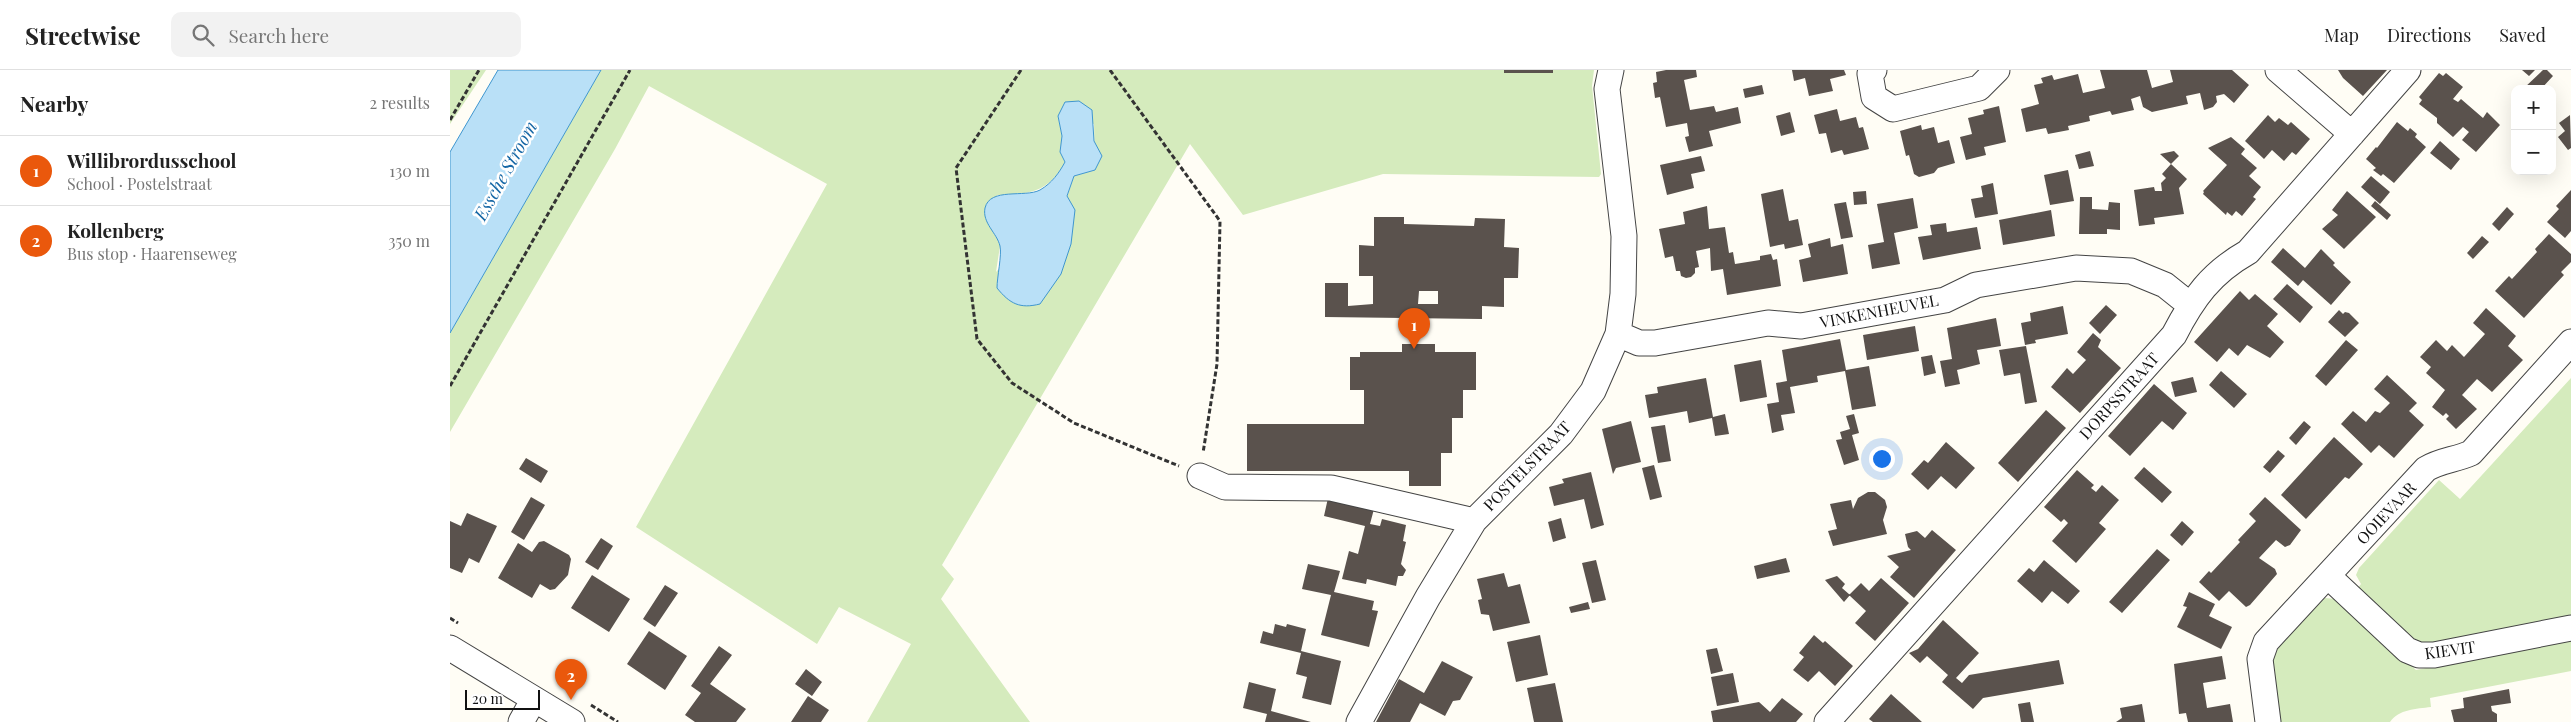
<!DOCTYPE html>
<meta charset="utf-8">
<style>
body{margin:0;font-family:"Playfair Display",serif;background:#f2f2f2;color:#222}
.controls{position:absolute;right:15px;top:15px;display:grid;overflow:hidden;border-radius:10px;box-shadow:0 5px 20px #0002}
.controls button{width:45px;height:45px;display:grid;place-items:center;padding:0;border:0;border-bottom:1px solid #e0e0e0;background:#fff;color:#222;font:25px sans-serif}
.scale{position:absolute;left:15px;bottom:12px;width:75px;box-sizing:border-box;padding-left:5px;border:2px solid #111;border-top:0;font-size:14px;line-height:18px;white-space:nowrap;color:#111;-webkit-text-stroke:4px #fff;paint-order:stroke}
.you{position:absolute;left:1431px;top:388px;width:18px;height:18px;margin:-12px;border:4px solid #fff;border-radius:50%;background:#1a73e8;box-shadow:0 0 0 8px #1a73e833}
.badge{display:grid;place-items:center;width:32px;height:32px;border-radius:50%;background:#ea580c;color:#fff;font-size:16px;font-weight:700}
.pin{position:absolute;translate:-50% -41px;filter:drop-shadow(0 1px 2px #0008)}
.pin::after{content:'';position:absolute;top:26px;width:18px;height:15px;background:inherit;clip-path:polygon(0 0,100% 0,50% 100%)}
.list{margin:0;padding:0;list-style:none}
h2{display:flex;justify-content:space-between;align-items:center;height:65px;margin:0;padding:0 20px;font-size:21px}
h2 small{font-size:16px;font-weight:400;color:#767676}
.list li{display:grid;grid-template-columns:32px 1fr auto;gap:15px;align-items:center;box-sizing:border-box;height:70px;padding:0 20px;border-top:1px solid #e0e0e0}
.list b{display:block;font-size:19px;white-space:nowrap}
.list p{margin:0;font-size:16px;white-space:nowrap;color:#767676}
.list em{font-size:16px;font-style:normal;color:#767676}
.icon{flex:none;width:28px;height:28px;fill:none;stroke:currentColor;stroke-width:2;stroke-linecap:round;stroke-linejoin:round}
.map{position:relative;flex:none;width:2121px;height:652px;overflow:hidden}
header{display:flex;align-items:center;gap:30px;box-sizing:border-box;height:70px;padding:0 25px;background:#fff;border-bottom:1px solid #e0e0e0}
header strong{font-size:24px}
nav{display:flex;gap:28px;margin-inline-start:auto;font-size:18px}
.search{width:350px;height:45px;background:#f2f2f2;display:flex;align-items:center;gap:12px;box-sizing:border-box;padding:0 18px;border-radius:10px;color:#767676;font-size:19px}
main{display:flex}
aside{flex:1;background:#fff}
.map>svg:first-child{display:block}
</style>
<header>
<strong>Streetwise</strong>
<div class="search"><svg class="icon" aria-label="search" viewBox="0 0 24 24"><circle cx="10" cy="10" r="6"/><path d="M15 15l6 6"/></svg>Search here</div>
<nav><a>Map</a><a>Directions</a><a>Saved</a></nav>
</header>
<main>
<aside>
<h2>Nearby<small>2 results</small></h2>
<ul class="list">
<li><span class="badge">1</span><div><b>Willibrordusschool</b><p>School · Postelstraat</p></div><em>130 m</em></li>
<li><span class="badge">2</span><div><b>Kollenberg</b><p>Bus stop · Haarenseweg</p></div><em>350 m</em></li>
</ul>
</aside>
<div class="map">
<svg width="2121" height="652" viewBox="0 0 2121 652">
<rect width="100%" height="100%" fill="#fffdf5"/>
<path fill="#d5ebbd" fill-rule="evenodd" d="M0 0H36L0 54Z
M151 0H1144L1142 16 1151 104 1149 107 933 104 793 145 740 74 492 495 504 509 491 529 580 652H417L461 574 389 537 367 574 186 457 377 114 199 16 165 79 0 362V263ZM608 46 644 54 645 100 624 106 617 127 546 202 550 176 547 125C580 124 598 123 615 92L610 82 612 66Z
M2121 308V549L1983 576 1963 572 1907 519 1911 514 1906 505 1909 498 1989 410 2010 429Z
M1875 528 1887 529 1892 532 1966 600 2121 569V601L1980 628 1981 637C1966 639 1949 639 1940 652H1829L1820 584Z"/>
<path fill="#b9e0f7" stroke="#3f96cf" d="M48 0H151L0 263V82Z
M629 31 642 40 644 71 652 86 645 100 624 106 617 126 625 140 621 174 611 204 590 234C570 239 560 234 547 218 547 207 552 185 550 176 547 163 532 153 535 138 540 117 575 128 590 120 602 113 609 103 615 92L610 82 612 66 608 46 615 32Z"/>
<path fill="#5a524d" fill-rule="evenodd" d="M1054 0H1103V3H1054Z
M1216 0H1246L1247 7 1234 10 1240 40 1264 36 1266 42 1288 37 1291 53 1259 61 1263 76 1239 82 1235 67 1239 66 1237 53 1216 57 1210 27 1205 28 1203 13 1207 12 1206 2Z
M1342 0H1394L1396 5 1380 9 1383 21 1359 26 1355 8 1344 11Z
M1650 0H1697L1702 18 1723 12 1720 0H1782L1799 15 1784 33 1774 24 1766 26 1767 32 1763 37 1754 40 1750 23 1736 26 1738 34 1702 42 1693 37 1690 26 1681 29 1684 40 1662 45 1660 41 1639 46 1640 51 1618 56 1619 60 1598 64 1596 58 1576 62 1571 39 1589 34 1584 15 1593 13 1591 8 1602 5 1604 10 1628 4 1633 23 1655 18Z
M1888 0H1937L1913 26 1893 8Z
M2072 0H2085L2079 6Z
M2093 0H2097L2103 6 2091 19H2073Z
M1989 3 1993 6 1996 3 2013 17 2003 29 2008 32 2011 29 2033 48 2037 42 2050 55 2026 82 2012 70 2019 62 2013 57 2003 67 1987 53V48L1969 34 1972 30 1969 27Z
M1312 15 1314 24 1295 28 1293 19Z
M1549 36 1556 72 1534 77 1536 85 1516 90 1510 67 1522 64 1518 48 1534 44 1533 40Z
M1387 39 1390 51 1406 47 1409 58 1413 57 1419 79 1394 85 1392 80 1381 83 1376 63 1369 64 1364 45Z
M1340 42 1345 62 1331 66 1326 46Z
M1818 45 1825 52 1829 48 1838 55 1841 52 1860 69 1846 85 1842 82 1834 91 1822 80 1814 89 1795 71Z
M2120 45 2121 78 2118 80 2108 67 2115 61 2109 53Z
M1947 52 1958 61 1960 58 1967 64 1965 67 1976 77 1944 113 1933 104 1931 106 1923 100 1926 98 1916 89 1926 77 1927 78Z
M1471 55 1472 60 1484 57 1488 73 1499 70 1505 93 1488 98 1484 103 1469 107 1464 104 1459 85 1456 86 1450 61Z
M1781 67 1795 79 1791 84 1807 98 1799 106 1811 117 1803 127 1806 129 1792 146 1786 141 1782 146 1777 142 1776 145 1753 124 1754 122 1753 121 1777 95 1758 78Z
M1990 71 2010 89 2001 100 1980 83Z
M1640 81 1644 96 1629 99 1625 85Z
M1724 81 1729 86 1721 94 1710 84Z
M1251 86 1255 101 1241 104 1244 118 1217 125 1210 95Z
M1721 94 1737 109 1729 118 1734 144 1704 148 1705 154 1689 156 1684 120 1704 117 1705 121H1712L1711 113 1716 108 1712 104Z
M1618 100 1624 131 1600 135 1594 105Z
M1921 106 1940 122 1930 134 1911 117Z
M1543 113 1548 144 1525 148 1521 129 1533 127 1531 116Z
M1333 119 1339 151 1348 149 1353 175 1335 179 1334 174 1320 177 1311 124Z
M2121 120V161L2115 168 2097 152 2109 139 2106 136Z
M1416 121 1417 134 1404 135 1403 122Z
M1897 121 1926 147 1894 179 1872 159 1888 145 1882 140Z
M1630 127H1642V139L1658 140 1659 132 1670 133V160L1657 159V164H1629Z
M1463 128 1468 158 1444 163 1450 194 1422 199 1418 175 1434 172 1427 134Z
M1925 131 1941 145 1937 150 1921 136Z
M1396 132 1403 167 1391 169 1384 134Z
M1257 136 1259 159 1275 157 1279 183 1283 182 1285 194 1310 190V186L1321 184 1323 190 1327 189 1331 216 1277 225 1273 199 1261 201 1260 178 1246 181 1249 197 1245 198V203L1241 207 1236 208 1231 206 1230 201H1226L1223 186 1215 188 1209 159 1235 154 1233 142Z
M2057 137 2064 144 2049 161 2042 154Z
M1601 140 1605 166 1553 175 1549 150Z
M924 147H954V154L1024 156 1025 148 1055 149 1054 177 1069 178 1068 208H1054V237L1032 236V249L875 247V213H898V236L923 234V206H909V175L924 176ZM969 221H988V234H968Z
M1496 153 1497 162 1527 157 1531 179 1473 190 1468 167 1482 165 1480 155Z
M2099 164 2121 184V192L2111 202 2114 205 2074 248 2045 221 2059 206 2062 209 2087 182 2085 179Z
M2032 166 2039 172 2023 189 2017 183Z
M1380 168 1381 177 1393 174 1398 204 1353 212 1349 190 1361 187 1358 174Z
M1833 178 1855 198 1871 179 1885 193 1883 195 1901 212 1881 235 1853 210 1848 216 1821 192Z
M1837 214 1863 237 1850 253 1823 229Z
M1790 221 1799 230 1805 224 1828 244 1817 256 1834 272 1820 288 1797 275 1788 286 1779 278 1767 292 1744 272Z
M1656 235 1667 245 1650 264 1639 253Z
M1613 236 1618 264 1585 270 1586 273 1575 275 1571 253 1581 251 1580 243Z
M2036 238 2066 266 2058 276 2073 290 2042 322 2027 309 2012 325 2027 339 2006 359 1996 349 1999 346 1996 343 1993 346 1982 337 1995 320 1976 303 1981 297 1970 287 1986 270 1997 281 2002 275 2014 287 2035 264 2023 253Z
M1889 240 1893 244 1895 242 1899 243 1909 253 1895 267 1878 252Z
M1546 248 1551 276 1527 280 1530 294 1507 300 1510 314 1495 317 1490 291 1502 289 1497 258Z
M1465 256 1469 281 1417 290 1413 265Z
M1643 263 1651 270 1648 277 1671 298 1630 343 1601 317 1617 298 1623 304 1636 290 1627 282Z
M1390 269 1396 300 1419 296 1426 336 1402 340 1395 301 1367 306 1368 312 1340 317 1345 343 1331 345 1334 360 1322 363 1317 334 1329 332 1326 313 1337 311 1332 280Z
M1896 270 1908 280 1876 316 1865 306Z
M952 274H985V282H1026V320H1013V348H1002V383H991V416H959V401H797V354H914V320H900V287H910V282H952Z
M1576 276 1587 332 1575 334 1570 303 1554 306 1549 280Z
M1482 285 1486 303 1474 306 1471 287Z
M1311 290 1317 327 1290 332 1284 295Z
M1771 301 1797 324 1784 338 1759 315Z
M1937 305 1967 333 1959 341 1974 355 1944 388 1929 375 1921 383 1891 354 1903 341 1916 352 1925 341 1930 343 1940 333 1924 319Z
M1743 307 1747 322 1725 327 1721 312Z
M1256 308 1263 347 1275 344 1279 364 1265 366 1262 348 1239 353 1237 341 1199 348 1195 325 1208 323 1207 317Z
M1704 314 1737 343 1723 360 1712 351 1680 386 1658 366Z
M1596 340 1616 358 1568 412 1548 393Z
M1404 344 1409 363 1402 365 1409 390 1394 395 1386 370 1392 369 1390 362 1400 359 1396 346Z
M1181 351 1191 392 1166 398 1163 404 1152 359Z
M1854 351 1861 357 1846 375 1839 368Z
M1215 355 1221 391 1208 393 1201 357Z
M1884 367 1913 394 1899 409 1895 407 1856 449 1831 425Z
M1496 372 1525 398 1506 419 1491 406 1478 420 1461 404 1474 390 1478 393Z
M1828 380 1835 386 1820 403 1813 397Z
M76 388 98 401 91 413 69 399Z
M1204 395 1212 427 1200 430 1192 398Z
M1694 397 1722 422 1712 433 1684 408Z
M1627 400 1644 415 1641 418 1646 422 1652 415 1669 430 1649 453 1656 459 1626 493 1602 471 1618 453 1614 449 1611 452 1594 437Z
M1141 402 1154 455 1141 459 1134 429 1104 436 1099 417 1114 413 1112 409Z
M1418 422H1425L1435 430 1437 437 1433 450 1437 464 1383 476 1378 461 1387 459 1380 434 1401 430 1403 439 1408 428Z
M81 427 95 435 74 470 61 462Z
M1815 427 1851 460 1840 475 1835 477 1826 470 1809 488 1825 499 1827 504 1800 535 1796 537 1779 521 1769 531 1749 512 1759 501 1761 503 1790 472 1788 470 1806 451 1799 444Z
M878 428 924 439 920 454 930 456 932 449 956 455 953 471 956 472 951 494 956 500 953 506H948L946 516 917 509 916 514 892 509 899 481 908 484 915 456 874 446Z
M17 443 47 456 29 493 19 488 12 503 0 498V451L11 456Z
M1111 448 1116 468 1103 472 1098 452Z
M1732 451 1744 462 1732 476 1720 465Z
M1482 460 1506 480 1464 528 1440 507 1449 497 1437 486 1461 480 1458 477 1455 464 1467 461 1475 468Z
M151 468 163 476 148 500 135 492Z
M94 471 119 485 121 489 118 505 105 519 100 520 90 514 82 528 48 508 68 473 82 482 89 472Z
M1707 479 1720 490 1672 543 1659 532Z
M1336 488 1340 502 1307 509 1304 496Z
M1146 490 1156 530 1142 533 1132 493Z
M1594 490 1630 521 1618 534 1602 521 1592 533 1567 511 1579 498 1584 502Z
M858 494 890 501 884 522 924 531 922 540 928 541 919 577 871 565 881 525 852 519Z
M1054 503 1058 517 1070 514 1080 553 1043 561 1039 545 1031 544 1028 530 1032 529 1027 509Z
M142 505 180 529 159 562 121 538Z
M1387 506 1395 514 1392 518 1400 525 1394 532 1375 510Z
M1431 508 1459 533 1425 571 1405 553 1416 541 1399 525 1411 513 1419 521Z
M215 515 228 523 205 557 193 549Z
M1739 522 1765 534 1759 546 1782 557 1771 579 1727 557 1737 537 1733 536Z
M1138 532 1140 539 1121 543 1119 537Z
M1493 550 1529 583 1506 608 1512 613 1519 605 1609 590 1614 614 1533 628 1523 639 1492 612 1498 605 1477 586 1470 593 1459 583 1468 579Z
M825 554 836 557 837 554 856 559 851 581 891 591 881 635 852 628 857 607 846 604 851 583 810 573 813 561 823 564Z
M199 561 237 586 215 620 177 594Z
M1090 565 1098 605 1066 612 1057 572Z
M1364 565 1373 573 1375 571 1403 596 1385 616 1369 601 1358 612 1343 600 1354 587 1349 583Z
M269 576 282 585 260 614 296 639 286 652H245L235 645 251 623 241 616Z
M1267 578 1273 601 1261 604 1256 580Z
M1772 586 1776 609 1753 613 1757 638 1780 634 1783 652H1738L1736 643 1729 644 1724 594Z
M992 591 1023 607 1010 630 1003 631 995 646 970 633 960 652H926L949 609 974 623Z
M356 599 372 612 362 626 345 614Z
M1283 603 1289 632 1267 636 1261 607Z
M799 612 826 619 821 641 861 652H815L817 644 793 638Z
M1105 613 1113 652H1084L1077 618Z
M2059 619 2061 633 2041 636 2042 641 2047 644V652H2004L2001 640 2014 638 2013 628Z
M1441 624 1472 652H1423L1419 649Z
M358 626 379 640 371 652H341Z
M1332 628 1353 644 1346 652H1263L1261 641 1309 632 1320 642Z
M1580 632 1584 652H1571L1568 634Z
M1692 634 1695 652H1666L1672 648 1670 638Z"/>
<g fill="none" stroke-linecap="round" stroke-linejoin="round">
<g stroke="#444" stroke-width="27">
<path id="minor" d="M1424 0 1420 4 1424 27 1443 39 1529 18 1547 0
M1828 0 1902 64
M1168 264 1189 273H1205L1318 253 1351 256 1495 230 1526 215 1626 198 1681 201 1715 215 1740 235
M750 406 775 417 881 418 1024 451
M1878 506 1957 580 1969 585H1984L2121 558
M0 578 122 652
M71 652 84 629
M909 652 978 527 1024 451 1111 364 1143 321 1168 264 1173 224 1174 166 1157 19 1161 0
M1377 652 1724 265C1743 228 1761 203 1798 182L1958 0
M1818 652 1810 589 1816 572 1976 399C1991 390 2005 390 2021 383L2121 272"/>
</g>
<path stroke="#333" stroke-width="3" stroke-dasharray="5 2.5" stroke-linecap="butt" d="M571 0 506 98 527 269 562 313 624 353 729 396
M660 0 770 151 767 294 753 383
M0 50 29 0
M0 316 180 0
M0 548 8 553
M141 635 168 652"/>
<use href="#minor" stroke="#fff" stroke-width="25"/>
</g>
<g text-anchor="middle" stroke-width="5" stroke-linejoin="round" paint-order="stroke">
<g font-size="16" fill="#111" stroke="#fff">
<text transform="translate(1429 241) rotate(-11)" y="6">VINKENHEUVEL</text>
<text transform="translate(1669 326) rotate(-48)" y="6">DORPSSTRAAT</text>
<text transform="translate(1077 396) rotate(-46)" y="6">POSTELSTRAAT</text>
<text transform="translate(1936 443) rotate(-47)" y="6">OOIEVAAR</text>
<text transform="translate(2000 580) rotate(-8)" y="6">KIEVIT</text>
</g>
<g font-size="18" font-style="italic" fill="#1768a6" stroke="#fff">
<text transform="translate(56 101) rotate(-61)" y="6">Essche Stroom</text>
</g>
</g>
</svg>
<div class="controls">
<button>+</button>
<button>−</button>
</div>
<div class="scale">20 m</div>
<div class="you"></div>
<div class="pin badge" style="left:964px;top:279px">1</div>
<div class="pin badge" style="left:121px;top:630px">2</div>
</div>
</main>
